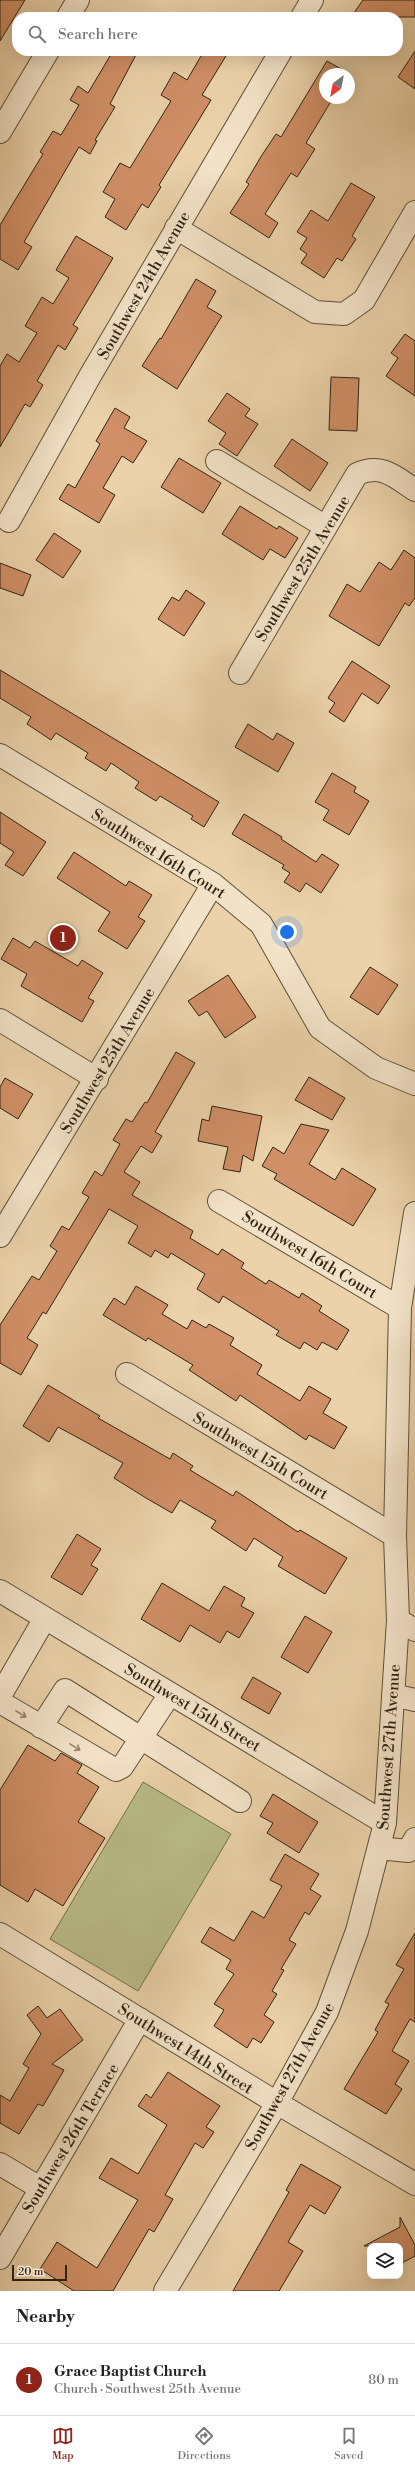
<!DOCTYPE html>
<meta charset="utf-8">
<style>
body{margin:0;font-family:"Libre Bodoni",serif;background:#f2f2f2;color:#222}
.controls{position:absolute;right:12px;bottom:12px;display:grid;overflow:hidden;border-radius:8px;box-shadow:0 4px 16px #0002}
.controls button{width:36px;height:36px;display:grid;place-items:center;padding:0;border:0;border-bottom:1px solid #e0e0e0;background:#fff;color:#222;font:20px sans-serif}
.compass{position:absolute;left:319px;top:68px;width:36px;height:36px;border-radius:50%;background:#fff;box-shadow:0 4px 16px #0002;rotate:212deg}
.scale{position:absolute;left:12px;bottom:10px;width:55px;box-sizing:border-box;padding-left:4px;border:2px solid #2f2415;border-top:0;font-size:11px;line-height:14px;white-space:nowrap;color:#2f2415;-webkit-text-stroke:3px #f2e2c8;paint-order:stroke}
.you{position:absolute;left:287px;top:932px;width:14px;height:14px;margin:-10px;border:3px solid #fff;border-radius:50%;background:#1a73e8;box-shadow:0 0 0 6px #1a73e833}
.badge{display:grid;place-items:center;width:26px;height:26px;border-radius:50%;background:#8f2418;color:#fff;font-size:13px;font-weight:700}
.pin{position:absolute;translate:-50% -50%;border:2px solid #fff;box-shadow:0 1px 4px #0006}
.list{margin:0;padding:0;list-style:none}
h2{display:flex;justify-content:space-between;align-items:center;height:52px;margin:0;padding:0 16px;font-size:17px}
h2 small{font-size:13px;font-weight:400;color:#767676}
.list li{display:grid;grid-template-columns:26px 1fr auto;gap:12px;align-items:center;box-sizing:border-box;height:72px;padding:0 16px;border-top:1px solid #e0e0e0}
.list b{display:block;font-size:15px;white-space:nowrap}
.list p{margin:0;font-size:13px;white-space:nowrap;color:#767676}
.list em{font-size:13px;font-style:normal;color:#767676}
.icon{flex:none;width:22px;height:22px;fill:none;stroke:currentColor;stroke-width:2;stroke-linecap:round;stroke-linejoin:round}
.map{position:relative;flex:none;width:415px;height:2291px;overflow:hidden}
.search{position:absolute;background:#fff;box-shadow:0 4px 16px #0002;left:12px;right:12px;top:12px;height:44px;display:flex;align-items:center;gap:10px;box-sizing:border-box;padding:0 14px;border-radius:16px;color:#767676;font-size:15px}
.sheet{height:124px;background:#fff}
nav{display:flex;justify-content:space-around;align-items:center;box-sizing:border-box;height:56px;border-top:1px solid #e0e0e0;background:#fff;font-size:11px;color:#767676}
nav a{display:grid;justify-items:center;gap:2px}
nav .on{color:#8f2418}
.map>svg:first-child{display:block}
</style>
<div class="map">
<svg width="415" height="2291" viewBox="0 0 415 2291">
<rect width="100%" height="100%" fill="#ebd2aa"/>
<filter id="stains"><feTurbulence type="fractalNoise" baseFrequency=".005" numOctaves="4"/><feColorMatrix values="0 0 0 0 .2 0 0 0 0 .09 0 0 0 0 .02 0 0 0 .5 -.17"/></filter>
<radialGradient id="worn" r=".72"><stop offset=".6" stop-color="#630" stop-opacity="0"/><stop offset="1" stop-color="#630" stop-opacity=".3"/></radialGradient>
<path fill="#b8bb87" stroke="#74704e" d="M143 1782 231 1834 138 1991 50 1939Z"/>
<path fill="#d08f66" stroke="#2f2415" d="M0 0H25L0 41Z
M363 0H415V17H351Z
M113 51H138L110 104 115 107 95 140 97 141 90 154 79 147 24 242 32 247 18 270 0 259V225L43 154 40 152 53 131 61 135 79 105 70 100 78 86 88 93Z
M204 51H229L202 95 211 100 159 185 161 187 148 208 142 204 126 230 105 217 115 199 103 192 120 163 130 168 171 101 161 95 174 72 187 80Z
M415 51V89L398 77Z
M327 61 348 73 325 74V98H333L306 143 315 149 297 177 291 173 265 214 278 223 269 238 230 213 249 184 246 182 262 155 276 134 281 137Z
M351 183 375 197 352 236 356 239 342 261 337 258 324 278 301 263 307 254 300 249 307 238 297 232 311 210 328 221Z
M76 236 113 258 73 325 78 328 65 350 58 345 37 381 43 385 30 407 25 404 0 447V366L7 354 19 362 37 333 25 326 42 297 53 304 69 278 56 270Z
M196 279 216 291 207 307 222 316 177 389 142 366 160 338 161 339Z
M405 334 415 341V396L386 376 398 358 391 353Z
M331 377 359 378 357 431 329 430Z
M227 393 250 409 245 416 258 424 237 456 219 444 226 433 208 421Z
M115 408 130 417 124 428 147 441 133 463 122 456 103 488 115 495 99 523 59 499 68 484 75 488 100 444 96 441Z
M292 439 328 463 310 491 274 466Z
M179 458 221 483 203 513 161 487Z
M240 506 277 529 279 526 298 538 285 558 270 549 263 560 222 534Z
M54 533 81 551 63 578 36 560Z
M404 550 415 558V598L409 606 405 603 379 646 329 616 347 584 360 592 379 562 391 570Z
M0 563 31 575 23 596 0 588Z
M186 590 205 603 184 636 158 619 172 597 179 601Z
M352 661 390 686 378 704 362 693 344 722 329 712 335 703 328 698Z
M0 670 219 802 204 827 191 819 193 816 160 796 156 801 135 788 139 782 111 763 106 771 85 758 88 753 56 733 51 740 27 724 31 717 0 698Z
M248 724 273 740 277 733 294 743 278 772 235 747Z
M332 773 356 787 354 792 369 801 349 835 323 820 329 810 315 802Z
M0 812 46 842 23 876 5 865 14 852 0 843Z
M244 814 282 837 281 839 316 862 322 854 339 865 321 893 306 883 300 892 284 882 290 873 282 868 284 865 232 834Z
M74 852 126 886 129 881 152 895 138 917 145 921 127 949 98 931 110 912 57 878Z
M13 938 30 948 35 941 78 966 82 960 103 973 88 998 94 1001 82 1022 21 986 27 974 1 959Z
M370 967 398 985 378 1015 350 997Z
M228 975 256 1017 225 1038 207 1011 199 1016 188 1001Z
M176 1052 195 1063 155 1132 162 1136 152 1153 141 1146 124 1172 140 1182 132 1195 193 1231 190 1238 218 1255 222 1249 244 1263 241 1268 266 1284 269 1280 299 1298 302 1293 322 1306 319 1311 349 1330 337 1350 322 1342 317 1350 304 1342 300 1349 276 1335 279 1331 223 1296 219 1303 197 1289 205 1274 171 1253 168 1258 155 1250 151 1257 128 1243 138 1226 109 1209 46 1314 43 1312 27 1338 38 1345 21 1375 0 1363V1325L32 1276 39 1280 57 1251 50 1246 62 1226 69 1230 89 1197 82 1193 95 1171 102 1176 120 1144 113 1140 126 1119 132 1122 145 1102 147 1103Z
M309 1077 345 1098 332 1120 295 1100Z
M5 1078 33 1094 18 1119 0 1108V1087Z
M212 1106 262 1116 253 1161 243 1155 240 1172 223 1169 228 1147 198 1141 202 1119 209 1121Z
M301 1124 329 1130 309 1164 335 1180 342 1168 376 1189 353 1226 274 1179 277 1174 262 1166 273 1147 284 1154Z
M136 1286 168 1305 162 1314 187 1329 192 1320 206 1328 209 1324 234 1338 230 1345 262 1365 257 1374 300 1401 309 1386 331 1399 323 1413 347 1427 334 1449 309 1435 306 1440 240 1395 236 1401 189 1370 193 1365 148 1338 146 1341 103 1315 114 1298 125 1305Z
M48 1385 100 1416 98 1418 170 1459 173 1453 193 1466 190 1470 233 1496 236 1491 298 1532 300 1530 347 1558 325 1594 278 1566 283 1557 254 1538 246 1551 211 1528 216 1521 180 1500 172 1513 146 1498 114 1478 123 1463 84 1441 58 1427 49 1442 23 1426Z
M77 1534 101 1549 91 1565 98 1569 82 1595 51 1577Z
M162 1583 209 1611 224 1586 245 1598 241 1606 254 1613 239 1638 227 1631 220 1643 190 1625 180 1642 141 1619Z
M305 1616 332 1632 308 1673 281 1657Z
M253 1677 281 1693 269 1714 241 1698Z
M28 1745 55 1761 61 1753 82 1765 77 1773 99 1787 78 1822 105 1838 63 1906 35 1889 28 1902 0 1885V1790Z
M273 1794 318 1822 299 1853 267 1833 273 1823 260 1816Z
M285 1854 319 1874 310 1889 321 1896 309 1915 305 1912 289 1940 296 1944 281 1969 284 1970 272 1991 277 1994 264 2015 274 2022 261 2043 253 2038 247 2048 214 2026 224 2010 214 2004 234 1974 226 1969 231 1960 201 1942 210 1927 234 1941 252 1911 264 1918 282 1886 270 1880Z
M415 1933V2022L410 2019 392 2051 409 2061 395 2084 402 2089 386 2114 344 2089 378 2032 375 2030 389 2004 385 2002 404 1969 396 1965Z
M38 2006 47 2018 60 2009 83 2040 52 2064 64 2070 43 2106 38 2104 19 2134 0 2123V2095L10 2101 29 2068 23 2064 41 2034 27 2015Z
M168 2072 220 2106 206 2127 214 2132 203 2148 195 2143 165 2195 173 2199 154 2232 149 2229 113 2291H74L40 2269 57 2242 97 2268 138 2200 99 2178 111 2158 138 2174 167 2125 138 2106 146 2094 151 2098Z
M301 2164 341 2187 325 2214 310 2205 288 2242 303 2251 279 2291H233L289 2192 286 2190Z
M400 2217 415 2245V2256L400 2264V2246H364L400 2227Z"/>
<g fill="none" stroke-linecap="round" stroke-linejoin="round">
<g stroke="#5e503a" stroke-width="24">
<path id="minor" d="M68 17 78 0
M302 17 312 0
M0 132 48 51
M176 228 315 312 344 314 364 300 415 212
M217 461 326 527
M9 521 90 376 281 51
M240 673 357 474C382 463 395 477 415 490
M0 755 213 884 261 924 320 1028 376 1068 415 1084
M0 1020 97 1079
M219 1201 400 1308
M0 1236 213 884
M127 1374 395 1536
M0 1591 385 1823
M398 1620 415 1630
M393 1695 415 1700
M0 1696 45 1618
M0 1702 116 1770 122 1767 170 1694
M41 1727 65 1690 240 1801
M379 1848 408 1851 415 1839
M0 1934 277 2103 415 2184
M0 2164 40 2188
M0 2258 140 2019
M165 2291 277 2103 327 2012 357 1931 385 1823 398 1620 395 1536 400 1308 415 1213"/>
</g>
<use href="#minor" stroke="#f2e2c8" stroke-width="22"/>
</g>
<defs><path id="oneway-shaft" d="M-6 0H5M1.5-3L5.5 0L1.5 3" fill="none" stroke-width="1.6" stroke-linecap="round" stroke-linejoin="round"/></defs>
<g stroke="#90836e">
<use href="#oneway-shaft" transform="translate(21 1714) rotate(32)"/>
<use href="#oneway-shaft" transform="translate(75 1747) rotate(31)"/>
</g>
<g text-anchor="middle" stroke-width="4" stroke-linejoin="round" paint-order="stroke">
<g font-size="16" fill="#2f2415" stroke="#f2e2c8">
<text transform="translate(143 285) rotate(-60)" y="6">Southwest 24th Avenue</text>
<text transform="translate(302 568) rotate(-59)" y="6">Southwest 25th Avenue</text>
<text transform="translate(159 853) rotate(32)" y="6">Southwest 16th Court</text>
<text transform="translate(107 1060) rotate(-59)" y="6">Southwest 25th Avenue</text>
<text transform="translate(310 1254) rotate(31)" y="6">Southwest 16th Court</text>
<text transform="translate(261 1455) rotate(31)" y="6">Southwest 15th Court</text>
<text transform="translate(193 1707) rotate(31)" y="6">Southwest 15th Street</text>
<text transform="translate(388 1747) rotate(-86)" y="6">Southwest 27th Avenue</text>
<text transform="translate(186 2048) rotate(32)" y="6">Southwest 14th Street</text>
<text transform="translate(289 2076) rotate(-61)" y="6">Southwest 27th Avenue</text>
<text transform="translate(70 2138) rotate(-59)" y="6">Southwest 26th Terrace</text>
</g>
</g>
<rect width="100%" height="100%" filter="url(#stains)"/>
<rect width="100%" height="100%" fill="url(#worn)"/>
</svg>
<div class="controls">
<button><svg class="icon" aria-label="layers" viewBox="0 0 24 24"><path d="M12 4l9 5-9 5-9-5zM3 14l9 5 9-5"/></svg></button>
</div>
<svg class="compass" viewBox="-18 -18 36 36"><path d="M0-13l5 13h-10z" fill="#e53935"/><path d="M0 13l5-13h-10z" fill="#767676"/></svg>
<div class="scale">20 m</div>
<div class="you"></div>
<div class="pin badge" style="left:63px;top:938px">1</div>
<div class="search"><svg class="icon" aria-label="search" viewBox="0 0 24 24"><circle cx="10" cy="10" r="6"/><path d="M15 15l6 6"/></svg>Search here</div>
</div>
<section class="sheet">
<h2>Nearby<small></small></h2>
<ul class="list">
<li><span class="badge">1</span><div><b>Grace Baptist Church</b><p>Church · Southwest 25th Avenue</p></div><em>80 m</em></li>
</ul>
</section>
<nav>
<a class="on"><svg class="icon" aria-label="map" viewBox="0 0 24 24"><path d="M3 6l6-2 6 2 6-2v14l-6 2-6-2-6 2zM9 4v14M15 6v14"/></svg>Map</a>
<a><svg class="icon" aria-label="directions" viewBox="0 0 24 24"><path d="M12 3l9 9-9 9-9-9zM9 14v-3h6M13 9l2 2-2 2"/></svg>Directions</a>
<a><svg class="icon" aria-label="saved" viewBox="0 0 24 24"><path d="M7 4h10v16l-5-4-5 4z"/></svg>Saved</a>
</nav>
